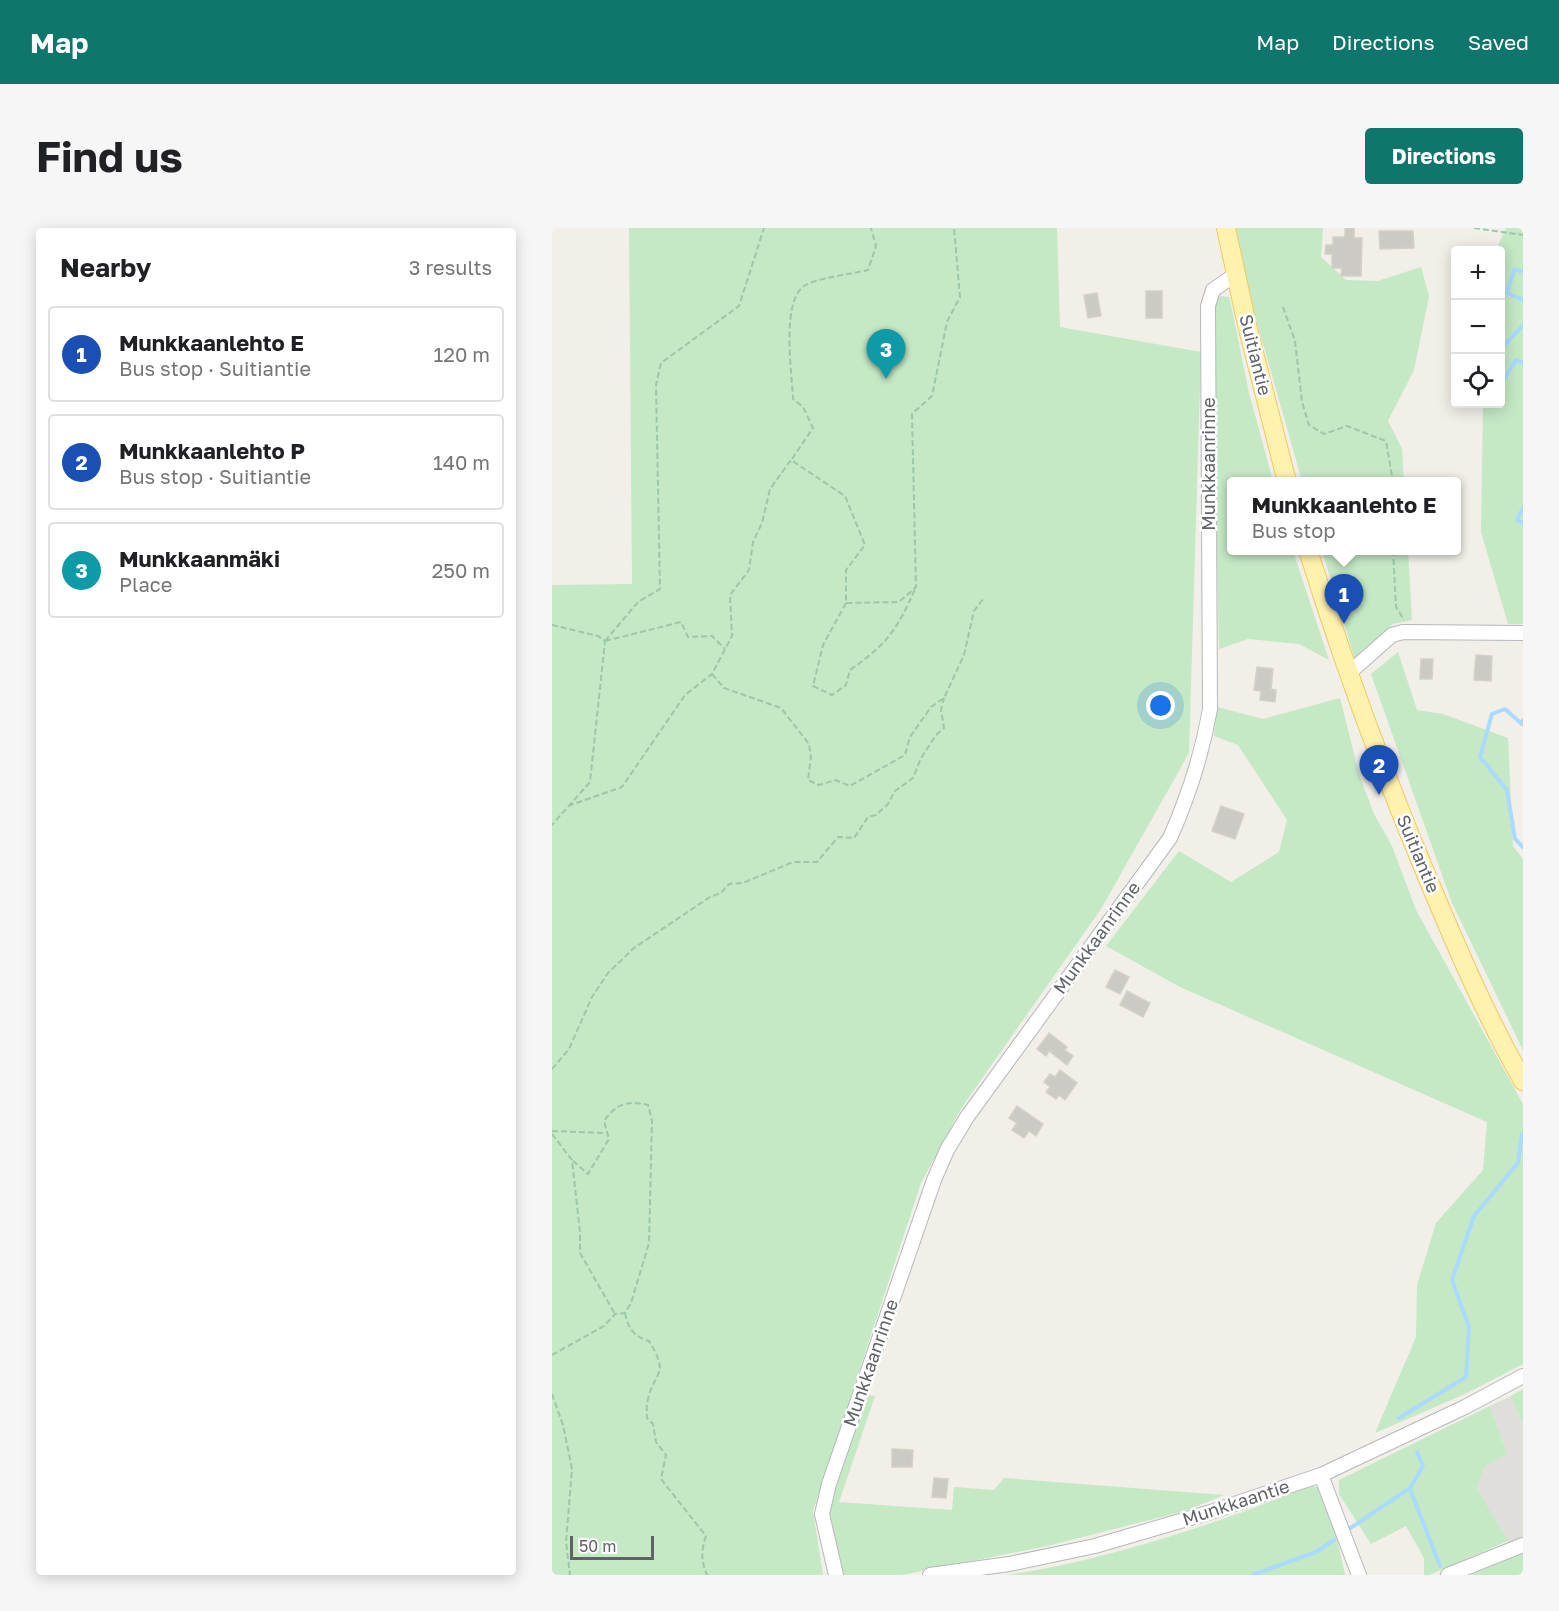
<!DOCTYPE html>
<meta charset="utf-8">
<style>
body{margin:0;font-family:"Golos Text",sans-serif;background:#f6f6f6;color:#202124}
.controls{position:absolute;right:18px;top:18px;display:grid;overflow:hidden;border-radius:6px;box-shadow:0 3px 15px #0003}
.controls button{width:54px;height:54px;display:grid;place-items:center;padding:0;border:0;border-bottom:2px solid #e0e0e0;background:#fff;color:#202124;font:30px sans-serif}
.scale{position:absolute;left:18px;bottom:15px;width:84px;box-sizing:border-box;padding-left:6px;border:3px solid #5f6368;border-top:0;font-size:16px;line-height:21px;white-space:nowrap;color:#5f6368;-webkit-text-stroke:4px #fff;paint-order:stroke}
.you{position:absolute;left:609px;top:478px;width:21px;height:21px;margin:-15px;border:4px solid #fff;border-radius:50%;background:#1a73e8;box-shadow:0 0 0 9px #1a73e833}
.badge{display:grid;place-items:center;width:39px;height:39px;border-radius:50%;background:#0f766e;color:#fff;font-size:20px;font-weight:700}
.pin{position:absolute;translate:-50% -50px;filter:drop-shadow(0 2px 3px #0008)}
.pin::after{content:'';position:absolute;top:32px;width:21px;height:18px;background:inherit;clip-path:polygon(0 0,100% 0,50% 100%)}
.popup{position:absolute;left:675px;top:249px;width:234px;height:78px;box-sizing:border-box;display:grid;place-content:center;border-radius:6px;background:#fff;filter:drop-shadow(0 2px 4px #0005);font-size:20px;white-space:nowrap;color:#757577}
.popup b{font-size:22px;color:#202124}
.popup::after{content:'';position:absolute;left:50%;top:100%;margin-left:-12px;border:12px solid transparent;border-top-color:#fff}
.list{margin:0;padding:0;list-style:none}
h2{display:flex;justify-content:space-between;align-items:center;height:78px;margin:0;padding:0 24px;font-size:26px}
h2 small{font-size:20px;font-weight:400;color:#757577}
.list li{display:grid;grid-template-columns:39px 1fr auto;gap:18px;align-items:center;box-sizing:border-box;height:96px;margin:0 12px 12px;padding:0 12px;border:2px solid #e0e0e0;border-radius:6px}
.list b{display:block;font-size:22px;white-space:nowrap}
.list p{margin:0;font-size:20px;white-space:nowrap;color:#757577}
.list em{font-size:20px;font-style:normal;color:#757577}
.icon{flex:none;width:33px;height:33px;fill:none;stroke:currentColor;stroke-width:2;stroke-linecap:round;stroke-linejoin:round}
.map{position:relative;flex:none;width:971px;height:1347px;overflow:hidden;border-radius:6px}
header{display:flex;align-items:center;gap:36px;box-sizing:border-box;height:84px;padding:0 30px;background:#0f766e;color:#fff}
header strong{font-size:28px}
nav{display:flex;gap:33px;margin-inline-start:auto;font-size:21px}
.intro{display:flex;align-items:center;justify-content:space-between;box-sizing:border-box;height:144px;padding:0 36px}
h1{margin:0;font-size:42px}
.button{padding:15px 27px;border-radius:6px;background:#0f766e;color:#fff;font-size:21px;font-weight:700}
main{display:flex;gap:36px;padding:0 36px}
aside{flex:1;background:#fff;border-radius:6px;box-shadow:0 3px 15px #0003}
.map>svg:first-child{display:block}
</style>
<header>
<strong>Map</strong>
<nav><a>Map</a><a>Directions</a><a>Saved</a></nav>
</header>
<div class="intro"><h1>Find us</h1><a class="button">Directions</a></div>
<main>
<aside>
<h2>Nearby<small>3 results</small></h2>
<ul class="list">
<li><span class="badge" style="background:#1a4fb4">1</span><div><b>Munkkaanlehto E</b><p>Bus stop · Suitiantie</p></div><em>120 m</em></li>
<li><span class="badge" style="background:#1a4fb4">2</span><div><b>Munkkaanlehto P</b><p>Bus stop · Suitiantie</p></div><em>140 m</em></li>
<li><span class="badge" style="background:#0f9aa8">3</span><div><b>Munkkaanmäki</b><p>Place</p></div><em>250 m</em></li>
</ul>
</aside>
<div class="map">
<svg width="971" height="1347" viewBox="0 0 971 1347">
<rect width="100%" height="100%" fill="#f1efe8"/>
<path fill="#e0deda" d="M959 1168 971 1197V1327H964L925 1260 933 1238 955 1226 938 1178Z"/>
<path fill="#c5e8c5" d="M77 0H505L508 99 649 124 637 525 549 681 410 879 369 955 261 1283 271 1347H0V357L80 356Z
M678 0H771L769 29 794 52 826 53 869 39 877 68 862 142 836 193 850 221 852 253H750Z
M954 0H971V396H956L929 304 931 176H948V22H944Z
M668 68 677 69 680 81 697 165 721 253 680 254V322L741 323 777 432 747 416 696 411 667 421 660 89 661 77Z
M770 323H856L860 392 841 396 803 432Z
M846 424 865 482 891 486 956 510 961 618 971 631V822L900 675 819 446Z
M788 470 807 546 822 586 840 618 864 682 971 876V1136L913 1166 823 1205 864 1109 865 1057 884 995 931 942 935 894 628 759 554 718 627 623 679 654 727 624 735 592 686 517 662 508 665 479 711 491Z
M971 1161V1197L959 1168Z
M314 1167 323 1168 287 1274 400 1282 402 1259 442 1262 452 1250 672 1267 633 1283 495 1318 350 1347H292L273 1270Z
M938 1178 955 1226 933 1238 925 1260 956 1313 877 1347H872V1330L854 1298 819 1316 787 1266V1252Z
M760 1258 765 1259 783 1302 793 1347H456C535 1335 615 1311 691 1284 714 1276 737 1265 760 1258Z
M964 1327H971V1347H919Z"/>
<g fill="none" stroke-linecap="round" stroke-linejoin="round">
<path stroke="#aadaff" stroke-width="4" d="M971 43 962 42 955 65 971 72
M948 122 971 97
M948 150 951 153 964 132 971 135
M971 280 965 292 971 295
M971 492 970 496 953 481 940 486 928 529 955 562 963 611 971 619
M847 1190 914 1149 917 1099 900 1052 922 988 966 935 970 906
M858 1261 888 1338
M797 1301 858 1260 871 1238 865 1224
M700 1347 764 1324 782 1312"/>
</g>
<path fill="#cccac5" stroke="#d6d1c6" stroke-width="1.5" d="M793 0H802V10H810L809 48H789L790 40H780V26H773L774 17H781V9H793Z
M827 3H861L862 20 828 21Z
M594 63H610V90H594Z
M545 65 549 88 536 90 532 67Z
M924 427 940 428 939 453 922 452Z
M869 431H881L880 451H868Z
M705 439 721 441 719 461 724 462 723 474 708 472 709 463 702 462Z
M669 578 692 586 683 611 660 603Z
M563 742 577 749 568 766 554 759Z
M575 763 598 775 591 789 568 777Z
M497 805 515 819 513 822 521 828 515 837 497 823 494 828 485 821Z
M508 842 525 855 513 872 507 867 504 871 494 864 498 859 492 854 498 846 503 849Z
M465 878 491 896 484 908 477 903 472 910 460 902 465 895 457 890Z
M340 1221 361 1222 360 1239H340Z
M382 1250 396 1251 394 1270 380 1269Z"/>
<g fill="none" stroke-linecap="round" stroke-linejoin="round">
<g stroke="#b5b8bc" stroke-width="16">
<path id="minor" d="M797 445 840 407 851 404 971 405
M769 1247 807 1347
M284 1347 270 1286 277 1256 382 952 395 922 415 889 618 610C637 567 650 527 658 481L656 78 661 62 684 46
M378 1347 457 1336 543 1318 659 1284 769 1247 913 1179 971 1148
M896 1347 971 1317"/>
</g>
<g stroke="#f2c960" stroke-width="20">
<path id="major" d="M674 0 695 97 735 254
M756 322C791 434 831 544 876 651 905 720 934 788 971 853"/>
</g>
<path stroke="#9cc7a9" stroke-width="2" stroke-dasharray="6 3" stroke-linecap="butt" d="M922 0 971 7
M731 79 743 113 750 174 757 197 772 206 795 198 834 213 841 254
M240 231 261 200 251 179 241 171C240 145 229 74 252 58 265 50 299 46 316 42L324 18 319 0
M841 322 844 379 852 392
M294 375 271 417 261 458 280 467 294 457 298 442C335 416 345 402 363 361
M0 397 46 408 53 413 38 554 0 597
M53 413 86 374 108 361 104 157 109 135 187 78 212 0
M53 413 129 394 136 409 160 408 173 421
M160 446 172 460 229 480 257 516 259 529 256 552 267 557 283 552 298 558 353 527 358 509 379 479 392 470 412 427 422 383 431 371
M16 578 70 559 133 467 160 446 180 408 178 367 197 342 201 314 210 295 218 261 239 232 293 268 313 317 294 342V375L347 374 364 359 360 186 380 168 395 94 408 69 402 0
M0 841 17 821 40 769 56 745 82 720 158 669 169 665 177 656 191 655 241 634H265L286 609 302 610 316 589 324 587 336 576 343 563 361 550 369 530 384 507 392 500 389 482 392 470
M0 903 54 905
M0 906 20 932 28 1004V1025L63 1086
M73 1085C76 1100 82 1109 97 1113 118 1148 103 1142 96 1171 94 1177 95 1184 95 1190L101 1196 104 1214 114 1227 109 1251 154 1308C149 1322 149 1333 155 1347
M0 1127 52 1098 63 1086 73 1085 79 1075 97 1015 100 893 96 877C75 872 64 876 52 893L57 911 36 946 20 932
M0 1166 11 1197 20 1241 14 1314 18 1347"/>
<use href="#minor" stroke="#fff" stroke-width="14"/>
<use href="#major" stroke="#fff2af" stroke-width="18"/>
</g>
<g text-anchor="middle" stroke-width="5" stroke-linejoin="round" paint-order="stroke">
<g font-size="18" fill="#5f6368" stroke="#fff">
<text transform="translate(703 127) rotate(76)" y="6">Suitiantie</text>
<text transform="translate(657 236) rotate(-90)" y="6">Munkkaanrinne</text>
<text transform="translate(866 626) rotate(67)" y="6">Suitiantie</text>
<text transform="translate(545 710) rotate(-54)" y="6">Munkkaanrinne</text>
<text transform="translate(319 1135) rotate(-71)" y="6">Munkkaanrinne</text>
<text transform="translate(684 1275) rotate(-18)" y="6">Munkkaantie</text>
</g>
</g>
</svg>
<div class="controls">
<button>+</button>
<button>−</button>
<button><svg class="icon" aria-label="locate" viewBox="0 0 24 24"><circle cx="12" cy="12" r="6"/><path d="M12 2v4M12 18v4M2 12h4M18 12h4"/></svg></button>
</div>
<div class="scale">50 m</div>
<div class="you"></div>
<div class="pin badge" style="left:792px;top:396px;background:#1a4fb4">1</div>
<div class="popup"><b>Munkkaanlehto E</b>Bus stop</div>
<div class="pin badge" style="left:827px;top:567px;background:#1a4fb4">2</div>
<div class="pin badge" style="left:334px;top:151px;background:#0f9aa8">3</div>
</div>
</main>
